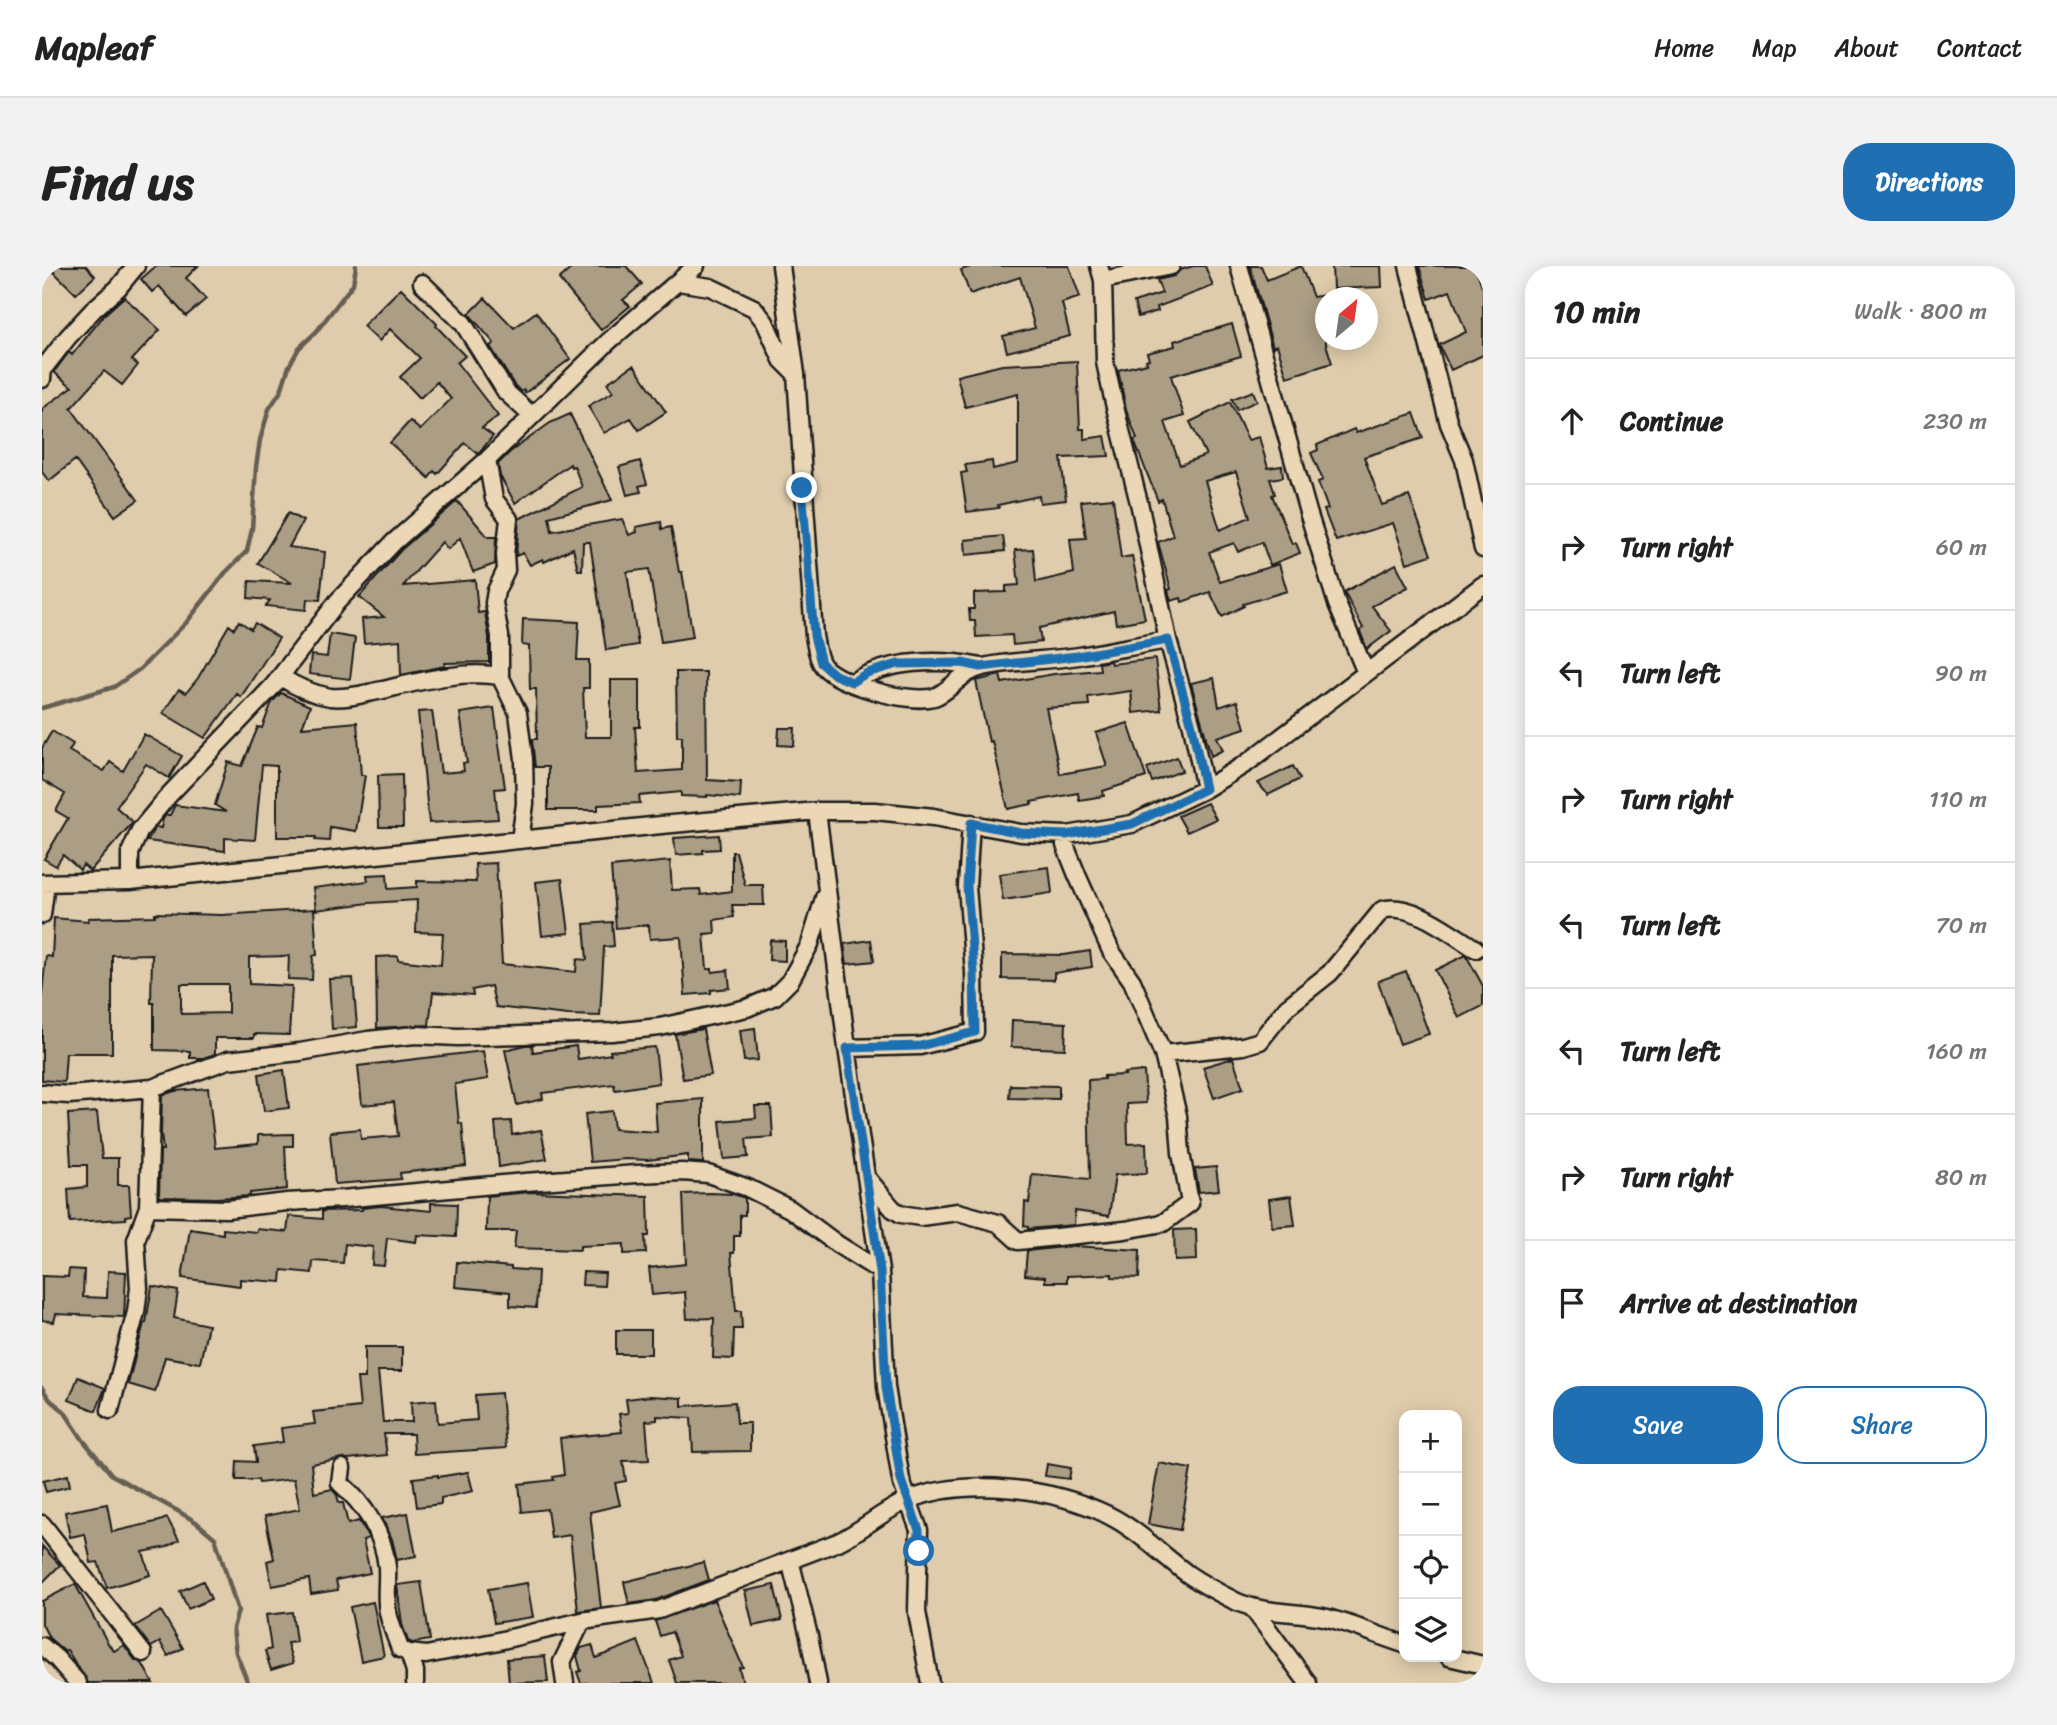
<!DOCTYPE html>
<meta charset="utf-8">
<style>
body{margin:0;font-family:Sriracha,sans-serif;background:#f2f2f2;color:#222}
.controls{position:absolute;right:21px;bottom:21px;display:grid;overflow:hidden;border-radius:14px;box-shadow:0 4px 18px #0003}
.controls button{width:63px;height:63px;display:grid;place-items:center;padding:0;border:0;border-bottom:2px solid #e0e0e0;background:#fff;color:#222;font:35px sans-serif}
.compass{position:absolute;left:1273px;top:21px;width:63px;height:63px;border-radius:50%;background:#fff;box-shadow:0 4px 18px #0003;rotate:29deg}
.stop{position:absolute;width:21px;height:21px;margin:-16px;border:5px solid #1f6fb2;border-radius:50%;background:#fff}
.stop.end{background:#1f6fb2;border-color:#fff;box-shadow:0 2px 7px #0008}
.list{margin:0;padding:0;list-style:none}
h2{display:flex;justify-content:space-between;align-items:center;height:91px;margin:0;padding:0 28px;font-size:30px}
h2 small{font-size:23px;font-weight:400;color:#767676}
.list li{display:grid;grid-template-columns:46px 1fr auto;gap:21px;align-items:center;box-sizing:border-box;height:126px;padding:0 28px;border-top:2px solid #e0e0e0}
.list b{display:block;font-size:26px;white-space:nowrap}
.list em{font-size:23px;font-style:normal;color:#767676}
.actions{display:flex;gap:14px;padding:21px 28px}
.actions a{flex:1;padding:16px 0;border:2px solid #1f6fb2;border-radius:28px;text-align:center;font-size:24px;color:#1f6fb2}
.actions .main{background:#1f6fb2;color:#fff}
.icon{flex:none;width:38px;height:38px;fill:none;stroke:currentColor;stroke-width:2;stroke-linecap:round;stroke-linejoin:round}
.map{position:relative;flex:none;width:1441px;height:1417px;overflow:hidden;border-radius:28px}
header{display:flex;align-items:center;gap:42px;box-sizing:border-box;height:98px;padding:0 35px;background:#fff;border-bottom:2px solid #e0e0e0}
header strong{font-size:33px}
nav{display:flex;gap:38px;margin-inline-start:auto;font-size:24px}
.intro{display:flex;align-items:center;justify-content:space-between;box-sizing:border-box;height:168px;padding:0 42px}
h1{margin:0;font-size:49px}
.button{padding:18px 32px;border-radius:28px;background:#1f6fb2;color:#fff;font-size:24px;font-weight:700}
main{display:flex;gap:42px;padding:0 42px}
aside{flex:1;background:#fff;border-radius:28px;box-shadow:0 4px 18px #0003}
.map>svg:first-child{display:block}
</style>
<header>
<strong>Mapleaf</strong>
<nav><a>Home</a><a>Map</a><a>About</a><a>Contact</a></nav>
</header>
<div class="intro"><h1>Find us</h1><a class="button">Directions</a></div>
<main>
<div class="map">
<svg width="1441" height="1417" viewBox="0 0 1441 1417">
<rect width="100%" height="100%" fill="#dfccac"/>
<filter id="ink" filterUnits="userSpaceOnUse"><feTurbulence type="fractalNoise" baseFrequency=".0143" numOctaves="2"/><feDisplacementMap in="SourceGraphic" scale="14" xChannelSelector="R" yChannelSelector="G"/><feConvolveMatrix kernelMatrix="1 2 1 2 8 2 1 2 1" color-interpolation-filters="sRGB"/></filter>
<g filter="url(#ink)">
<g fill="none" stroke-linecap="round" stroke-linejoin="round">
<path stroke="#655f52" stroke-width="4.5" d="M0 442 72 421 98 403 144 357 183 307 205 285 210 263 214 201 218 174 227 143 239 125 247 100 257 82 274 66 311 18 314 0
M0 1122 8 1134 22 1145 41 1174 70 1209 134 1244 154 1256 173 1272 196 1345 191 1362 194 1387 206 1417"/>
</g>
<path fill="#ac9e85" stroke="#1c1c1c" stroke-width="2" fill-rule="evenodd" d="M6 0H44L53 10 34 28Z
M114 0H156L144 12 164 33 144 50 117 20 110 26 99 13Z
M532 0H584L600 18 581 34 588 40 559 64 517 13Z
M931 0H1027L1038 31 1020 37 1028 70 965 86 961 70 993 62 978 11 928 28 919 4Z
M1151 0H1163L1171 20 1115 41 1116 45 1096 51 1092 36 1120 27 1115 14 1132 10 1138 4Z
M1208 0H1219L1225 14 1259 0 1271 31 1284 29V78L1290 97 1245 111 1235 79 1231 81Z
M1290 0H1339L1340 21 1291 23Z
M1377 0H1433L1441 23V89L1409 104 1397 79 1424 66 1408 25 1387 33Z
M359 22 395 58 394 60 423 90 415 97 456 150 440 162 451 170 438 186 436 188 423 177 395 208 392 205 387 212 348 177 368 155 378 164 409 133 395 116 378 132 358 111 378 92 348 63 337 75 321 60Z
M82 31 118 64 90 94 96 99 80 119 62 105 29 142 96 234 73 250 33 194 7 215 0 206V143L30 121 12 106 27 86 30 89 63 48Z
M443 32 472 62 494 46 528 93 483 127 482 124 479 126 472 119 448 80 452 77 427 48Z
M1190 58 1199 90 1129 110 1142 150 1123 156 1138 199 1164 189 1148 156 1188 136 1206 174 1217 171 1226 202 1240 200 1241 211 1228 213 1233 228 1230 229 1250 278 1254 277 1258 287 1228 299 1220 276 1196 286 1192 277 1167 286 1178 316 1237 298 1245 325 1201 338 1202 340 1180 351 1168 326 1140 336 1139 332 1129 335 1126 324 1129 323 1116 276 1131 270 1120 233 1116 235 1093 177 1092 174 1095 173 1084 143 1076 104 1105 97 1104 94 1107 93 1105 87 1133 80 1132 75ZM1194 206 1208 251 1178 264 1163 215Z
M1035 95 1038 163H1042V173L1063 170 1067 190 1019 192 1024 234 998 237 997 230 956 239 957 242 925 246 919 207 925 206 923 199 950 195 951 203 976 197V128L923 141 915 110 960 99Z
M592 99 624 146 597 164 589 152 562 167 546 140 571 126 565 117Z
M1211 125 1215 135 1195 144 1190 133Z
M1372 147 1381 172 1322 191 1340 239 1367 230 1389 289 1365 297 1351 257 1294 275 1282 244 1286 243 1276 216 1281 214 1269 187 1276 184 1275 179 1312 163 1314 167Z
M528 148 570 234 507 251 510 265 580 253 587 269 595 266 594 261 619 256 620 263 629 261 637 306H640L651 371 619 376 607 303 585 306 596 379 564 384 548 276H541L540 304H536L531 282 502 296 501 293 488 299 481 287 474 290 477 253 540 221 532 200 529 201 528 198 473 237 458 210 456 198 468 186 508 157Z
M598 195 605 218 597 220 599 226 585 229 577 201Z
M1071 232 1079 292 1090 290 1103 353 1074 358 1072 345 997 362 999 376 971 379 970 369 934 371 933 355H928L927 343H932V327L964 326V320L977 319 973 284 991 283 994 316 1032 307 1028 273 1044 272 1039 235Z
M415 235 446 271H454L453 298 431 306 418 272 406 283 400 276 361 320 433 314 436 347 443 346 447 371V396L403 397V400L359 409 358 374 322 377 320 353 342 351 317 331 359 284Z
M246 247 261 255 247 281 283 286 278 334 265 333 264 344 224 340 228 334 206 332 207 315 250 317 216 297Z
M961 270 963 285 924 289 923 274Z
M1354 298 1366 321 1330 340 1349 365 1325 383 1318 365 1321 362 1302 326Z
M481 353 537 356 535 394H547V422H541L543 471H569V414H598V461H593L596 507 640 504V470H635L634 406H664L665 514 699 516 698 532 665 529V531L639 530V526L597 530 598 537 556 539V544H506V501H493L490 473H495L494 423H488L487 380 480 379Z
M197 355 209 363 213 357 237 372 199 431 195 428 163 472 121 447 137 423 144 427 156 412 187 359 192 363Z
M288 368 313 372 308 413 267 408 269 389 285 391Z
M1113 393 1119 444 1091 447 1089 425 1046 431 1047 439 1004 442 1018 508 1065 500 1054 467 1086 457 1104 511 1061 525 1062 530 1037 534 1036 527 989 536 990 538 966 543 950 475 947 476 934 415 958 409 960 417 1012 408 1058 404 1057 397 1068 395 1069 398Z
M1172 412 1177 441 1195 435 1203 462 1175 471 1181 484 1169 490 1149 417Z
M239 427 268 440 260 461 315 456 319 509H323L314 565 288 561 287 575 273 574 274 571H235V500L220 499 213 574 183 572V585L105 575 114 561 119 562 121 553 124 549H128L133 539 184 546 173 539 186 496 200 500 216 461 220 462 230 436Z
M452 442 463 522 453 523 456 553 387 557 376 446 390 445 399 507 422 505 421 497H425L418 447Z
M737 462H753L752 480 736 479Z
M10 465 31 478 27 485 62 505 68 496 81 505 102 468 140 490 127 512 104 498 74 541 91 556 48 605 41 599 38 604 21 589 14 600 2 593 26 552 14 545 23 528 0 514V482Z
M1135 491 1140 505 1110 516 1105 502Z
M1251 500 1258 513 1226 529 1216 517Z
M360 508 361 561H337L336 509Z
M1165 537 1174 553 1145 566 1136 550Z
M677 569 678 583 661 584V587L634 589 632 572Z
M690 586H694L703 619H721L722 639H690L692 651 672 654 673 667 662 668 665 703H670V706L686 704 688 722 669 724V727L643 729 639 671 608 673 607 659 574 662 569 601 628 595 630 624 658 623 659 629 690 625Z
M454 597 460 698 534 706 535 693 545 694 542 658 570 656 572 680 562 681 558 750 526 749 454 741 449 720 430 724 431 729 391 726 387 759 335 762 334 691 356 690V694L399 699 401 667 374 666 375 634 327 637 274 644 271 622 326 615 325 609 345 608 346 623 375 621V615L434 616 433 598Z
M1007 601 1010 627 961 634 957 608Z
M520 613 527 667 500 670 494 616Z
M272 643 275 689 271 690 270 714 246 713 247 690 207 691V718L250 720 247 769 212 768V772H173V788L161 792H148V785L112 784V737H109L110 688 70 689V787H24L22 816 0 814V727L4 690 10 691 12 652 46 655V652L113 650V647L180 649ZM139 718H186V747L139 748Z
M728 674 743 675V695L727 694Z
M829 674 832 695 805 698 802 678Z
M1048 685 1050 701 1012 707V714L960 713V688L1022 689Z
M1424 689 1441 720V740L1417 752 1393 704Z
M1364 705 1387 768 1358 778 1336 715Z
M311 712 315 761 290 763 287 713Z
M970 754 1024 757 1023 783 969 781Z
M713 762 716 794 702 795 698 764Z
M661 763 669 809 641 813 633 768Z
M484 779H490L491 786 534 780 536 793 569 788 568 785 613 781 617 817 573 824 572 818 500 827 501 833 475 839 463 784Z
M441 785 446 813 413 818 417 857H420L424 900 358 907 359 913 293 918 288 866 318 863 319 873 356 870 352 836 320 839 316 800Z
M1191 792 1201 822 1172 832 1161 801Z
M242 804 247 842 222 845 217 808Z
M1102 805 1104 837 1085 838 1086 878 1104 877 1105 907 1073 909 1067 950 1033 945 1032 959 986 963V961L982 960 983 936 987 937 990 908 1048 913 1046 814 1062 813V810L1083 809 1082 807Z
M968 819 1017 820V833L967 832Z
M166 822 173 882 216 878V869L251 868V880H243L245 923 208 927V930L174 932 117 931 118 884H121L119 867 120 829 133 825Z
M661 833V897L646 896V889L606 894 584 893 548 896 543 848 570 845 572 863 615 866 613 837Z
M713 840H729L731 871 704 873 706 891 682 893 678 855 714 852Z
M55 846 60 892H76V919H87L89 949 83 950 84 953 28 956 26 923 45 921V899H29L26 848Z
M469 855 470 869 499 864 505 893 457 901 453 856Z
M1174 901 1177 924 1157 926 1153 903Z
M488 926 606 930 607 970H603L604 987 582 988V978L538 980V984L472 982 474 965H444L445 930Z
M668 927 691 928 703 932V949H698V970H692V987H689L694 1045H699L700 1063H692L691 1093 671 1092 672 1052 645 1053 643 1026 610 1029 607 1002 644 998 641 928Z
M1249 930 1253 959 1230 961 1227 933Z
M389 937 415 938 414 971 375 969 374 976 345 972 342 1000 330 999 331 981 303 978 301 997 271 995 270 1007 240 1004 239 1016 198 1013V1020L140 1012 148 963 181 968V963L215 966V963L245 966 247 950 280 953V945L320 944V942L339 940 389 945Z
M1154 963 1155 994 1133 995 1132 964Z
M1031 980 1098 984 1097 1012 1070 1011V1008L1025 1010V1016H1003V1011L983 1009 985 985Z
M415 996 469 1001V1003L496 1005 494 1042 468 1040V1026L413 1021Z
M27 1003 42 1004 41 1031 65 1032 66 1005 84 1006 82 1051 14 1048 12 1056 0 1054V1010L26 1011Z
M541 1006 563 1007 562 1020 540 1019Z
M110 1020 136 1025 132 1052 166 1059 158 1097 123 1091 113 1126 86 1118 102 1057H104Z
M574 1064H609V1088H574Z
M323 1081H360V1105H336L341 1156H370L369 1136 394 1134 396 1157 435 1154 433 1129 459 1127 464 1182 372 1188 371 1168H342L345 1189 306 1193 301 1192 269 1198 272 1227 290 1223 295 1229 297 1237H301L306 1258 317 1255 320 1260 327 1272 321 1274 328 1307 294 1314 296 1324 269 1328 267 1313 230 1320 225 1295 232 1293 223 1250 258 1243 252 1213 217 1217 216 1214H194L195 1195 214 1196 212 1180 241 1176 239 1162 273 1158 271 1146 318 1141 315 1112H323Z
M36 1111 63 1122 54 1145 27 1134Z
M609 1130 640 1132V1140L693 1136 695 1157H708V1185L651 1186 649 1152 615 1150V1154L604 1155 607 1194 581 1195 584 1215 573 1217 578 1239 548 1246 559 1342 536 1345 528 1269 509 1272 505 1243 480 1246 477 1218 512 1214 511 1211 522 1209 518 1172 580 1166 577 1148 586 1147 584 1133Z
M1117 1197 1149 1203 1138 1264 1106 1258Z
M1005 1198 1029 1202 1027 1213 1003 1210Z
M426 1206 431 1225 399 1232V1238L375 1241 371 1212 396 1209V1211Z
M26 1209 28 1220 4 1226 1 1215Z
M65 1238 70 1266 118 1255 125 1252 137 1274 125 1281 101 1286 108 1309 65 1322 56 1296 49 1297 43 1268 28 1271 23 1246Z
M366 1247 374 1290 355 1294 350 1273 340 1252Z
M0 1280 18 1299 0 1317Z
M662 1296 667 1314 614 1334 587 1338 582 1316Z
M161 1315 169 1333 146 1343 138 1325Z
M379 1316 388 1374 370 1377 366 1375 360 1358 355 1319Z
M485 1317 491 1351 452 1357 446 1323Z
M33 1318 67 1379 72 1385 82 1379 93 1394 100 1397 111 1417H46L25 1384 22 1385 7 1372 0 1358V1335Z
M732 1319 740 1354 711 1360 703 1325Z
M672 1334 701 1401 697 1402 701 1417H635L627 1394 639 1390 630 1366 618 1370 613 1355Z
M331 1336 342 1390 319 1395 308 1341Z
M119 1345 141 1382 126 1390 118 1376 109 1381 93 1360Z
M250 1346 254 1376 245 1377 251 1397 229 1404 223 1385 229 1383 224 1349Z
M596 1375 612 1417H539L535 1406 539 1405 535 1390 539 1382 550 1379 554 1392Z
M503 1390 506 1416 467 1417 465 1393Z"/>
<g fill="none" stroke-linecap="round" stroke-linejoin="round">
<g stroke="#1c1c1c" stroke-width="21">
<path id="minor" d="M739 0 754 108 772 370C774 379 775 392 781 400 798 419 867 438 892 431 908 426 918 406 941 401 973 394 1005 395 1037 390 1067 385 1096 379 1126 374
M1057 0 1061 14 1063 96 1072 137 1098 241 1126 374 1150 460 1163 523
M1197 0 1266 246 1295 338 1324 407
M1366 0 1407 158 1422 194 1441 283
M1061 14 1129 0
M636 16 668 21 712 42 723 56 740 94 754 108
M380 17 421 57 464 126 489 149
M0 113 1 103 26 71 52 43 76 22 94 0
M445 194 452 233 467 253 463 288 464 304 454 325 452 337 458 370V410L476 447 482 493 483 538 478 574
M239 411C254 421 270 428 288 431 306 433 324 427 341 424 379 415 420 404 458 410
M810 416C847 394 897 392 939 401
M775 545 805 782 838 1005 844 1121 859 1214 877 1264 875 1346 888 1417
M88 615V587L98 564 127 529 231 420 295 336 352 276 445 194 567 75 654 0
M0 617 88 615 619 559 775 545H833L892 551 979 567 1025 569 1090 558 1163 523 1205 497 1441 319
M0 649 4 617
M805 782 878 780 933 766 932 706 925 621 929 557
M1121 788 1201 780 1218 775 1245 741 1288 707 1340 644C1369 635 1409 668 1434 683
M0 827 27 829 110 822 186 794 258 786 326 774 373 769 416 771 570 766 618 761 705 742 733 730 748 715 768 678 783 629
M825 912 851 943 859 948 878 951 916 946 956 957 976 975 1083 964 1121 957 1148 937 1139 887 1136 850 1121 788 1090 715 1069 685 1035 609 1023 579 1025 569
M106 941 185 943 245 936 300 933 483 916 595 908 640 906 666 908 706 922 748 943 795 978 838 1005
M68 1144 94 1046 97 1022 94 974 106 941 110 822
M300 1202 298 1217C322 1238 342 1268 345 1301 346 1316 343 1332 346 1346 348 1358 354 1371 358 1383L367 1387 384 1389 452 1376 540 1355 617 1344 796 1276C821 1264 843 1243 869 1233 926 1211 1011 1222 1066 1249 1096 1264 1120 1289 1147 1309 1162 1319 1177 1327 1193 1335 1221 1348 1252 1345 1281 1351 1309 1357 1336 1370 1362 1378
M0 1258 101 1387
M748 1294 767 1370 776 1417
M1211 1343 1266 1417
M0 1380 15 1393 36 1417
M367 1387 373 1405V1417
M1407 1391 1441 1399
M523 1417 520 1396 540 1355"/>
</g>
<use href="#minor" stroke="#ebd7b5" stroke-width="16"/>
</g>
</g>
<g fill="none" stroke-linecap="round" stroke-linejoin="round" filter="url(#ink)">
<path stroke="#1f6fb2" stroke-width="9" d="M760 222 772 370 779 397 793 409 810 416 825 407 856 398 920 397 939 401 1035 390 1126 374 1150 460 1163 523 1090 558 1024 569 979 567 929 557 925 621 932 706 933 766 878 780 805 782 838 1005 844 1121 859 1214 877 1264V1285"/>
</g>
</svg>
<div class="controls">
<button>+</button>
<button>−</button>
<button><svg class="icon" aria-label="locate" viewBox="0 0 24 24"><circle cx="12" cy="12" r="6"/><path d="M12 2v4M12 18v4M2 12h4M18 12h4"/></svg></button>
<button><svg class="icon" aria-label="layers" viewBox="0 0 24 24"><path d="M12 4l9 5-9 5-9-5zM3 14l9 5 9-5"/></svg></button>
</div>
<svg class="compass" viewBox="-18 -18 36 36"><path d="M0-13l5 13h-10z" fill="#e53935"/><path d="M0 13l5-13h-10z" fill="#767676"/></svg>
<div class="stop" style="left:877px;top:1285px"></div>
<div class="stop end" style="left:760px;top:222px"></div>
</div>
<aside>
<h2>10 min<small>Walk · 800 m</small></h2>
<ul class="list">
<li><svg class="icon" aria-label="ahead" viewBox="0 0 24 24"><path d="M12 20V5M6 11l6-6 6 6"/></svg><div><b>Continue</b></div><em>230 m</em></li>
<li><svg class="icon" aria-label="right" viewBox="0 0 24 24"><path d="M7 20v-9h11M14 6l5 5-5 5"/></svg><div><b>Turn right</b></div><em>60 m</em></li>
<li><svg class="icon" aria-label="left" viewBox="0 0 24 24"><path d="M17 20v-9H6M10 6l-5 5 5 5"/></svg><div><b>Turn left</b></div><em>90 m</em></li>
<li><svg class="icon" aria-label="right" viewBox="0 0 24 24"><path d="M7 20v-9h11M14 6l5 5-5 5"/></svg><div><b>Turn right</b></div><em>110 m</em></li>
<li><svg class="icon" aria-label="left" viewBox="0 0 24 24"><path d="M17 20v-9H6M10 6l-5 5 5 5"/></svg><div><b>Turn left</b></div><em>70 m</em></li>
<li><svg class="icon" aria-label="left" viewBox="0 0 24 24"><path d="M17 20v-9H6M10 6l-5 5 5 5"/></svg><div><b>Turn left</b></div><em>160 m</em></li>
<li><svg class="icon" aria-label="right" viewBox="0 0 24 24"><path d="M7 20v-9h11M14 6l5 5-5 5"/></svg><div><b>Turn right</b></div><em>80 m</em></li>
<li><svg class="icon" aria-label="arrive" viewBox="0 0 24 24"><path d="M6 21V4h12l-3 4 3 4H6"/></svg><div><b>Arrive at destination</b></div></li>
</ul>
<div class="actions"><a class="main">Save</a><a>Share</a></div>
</aside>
</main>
